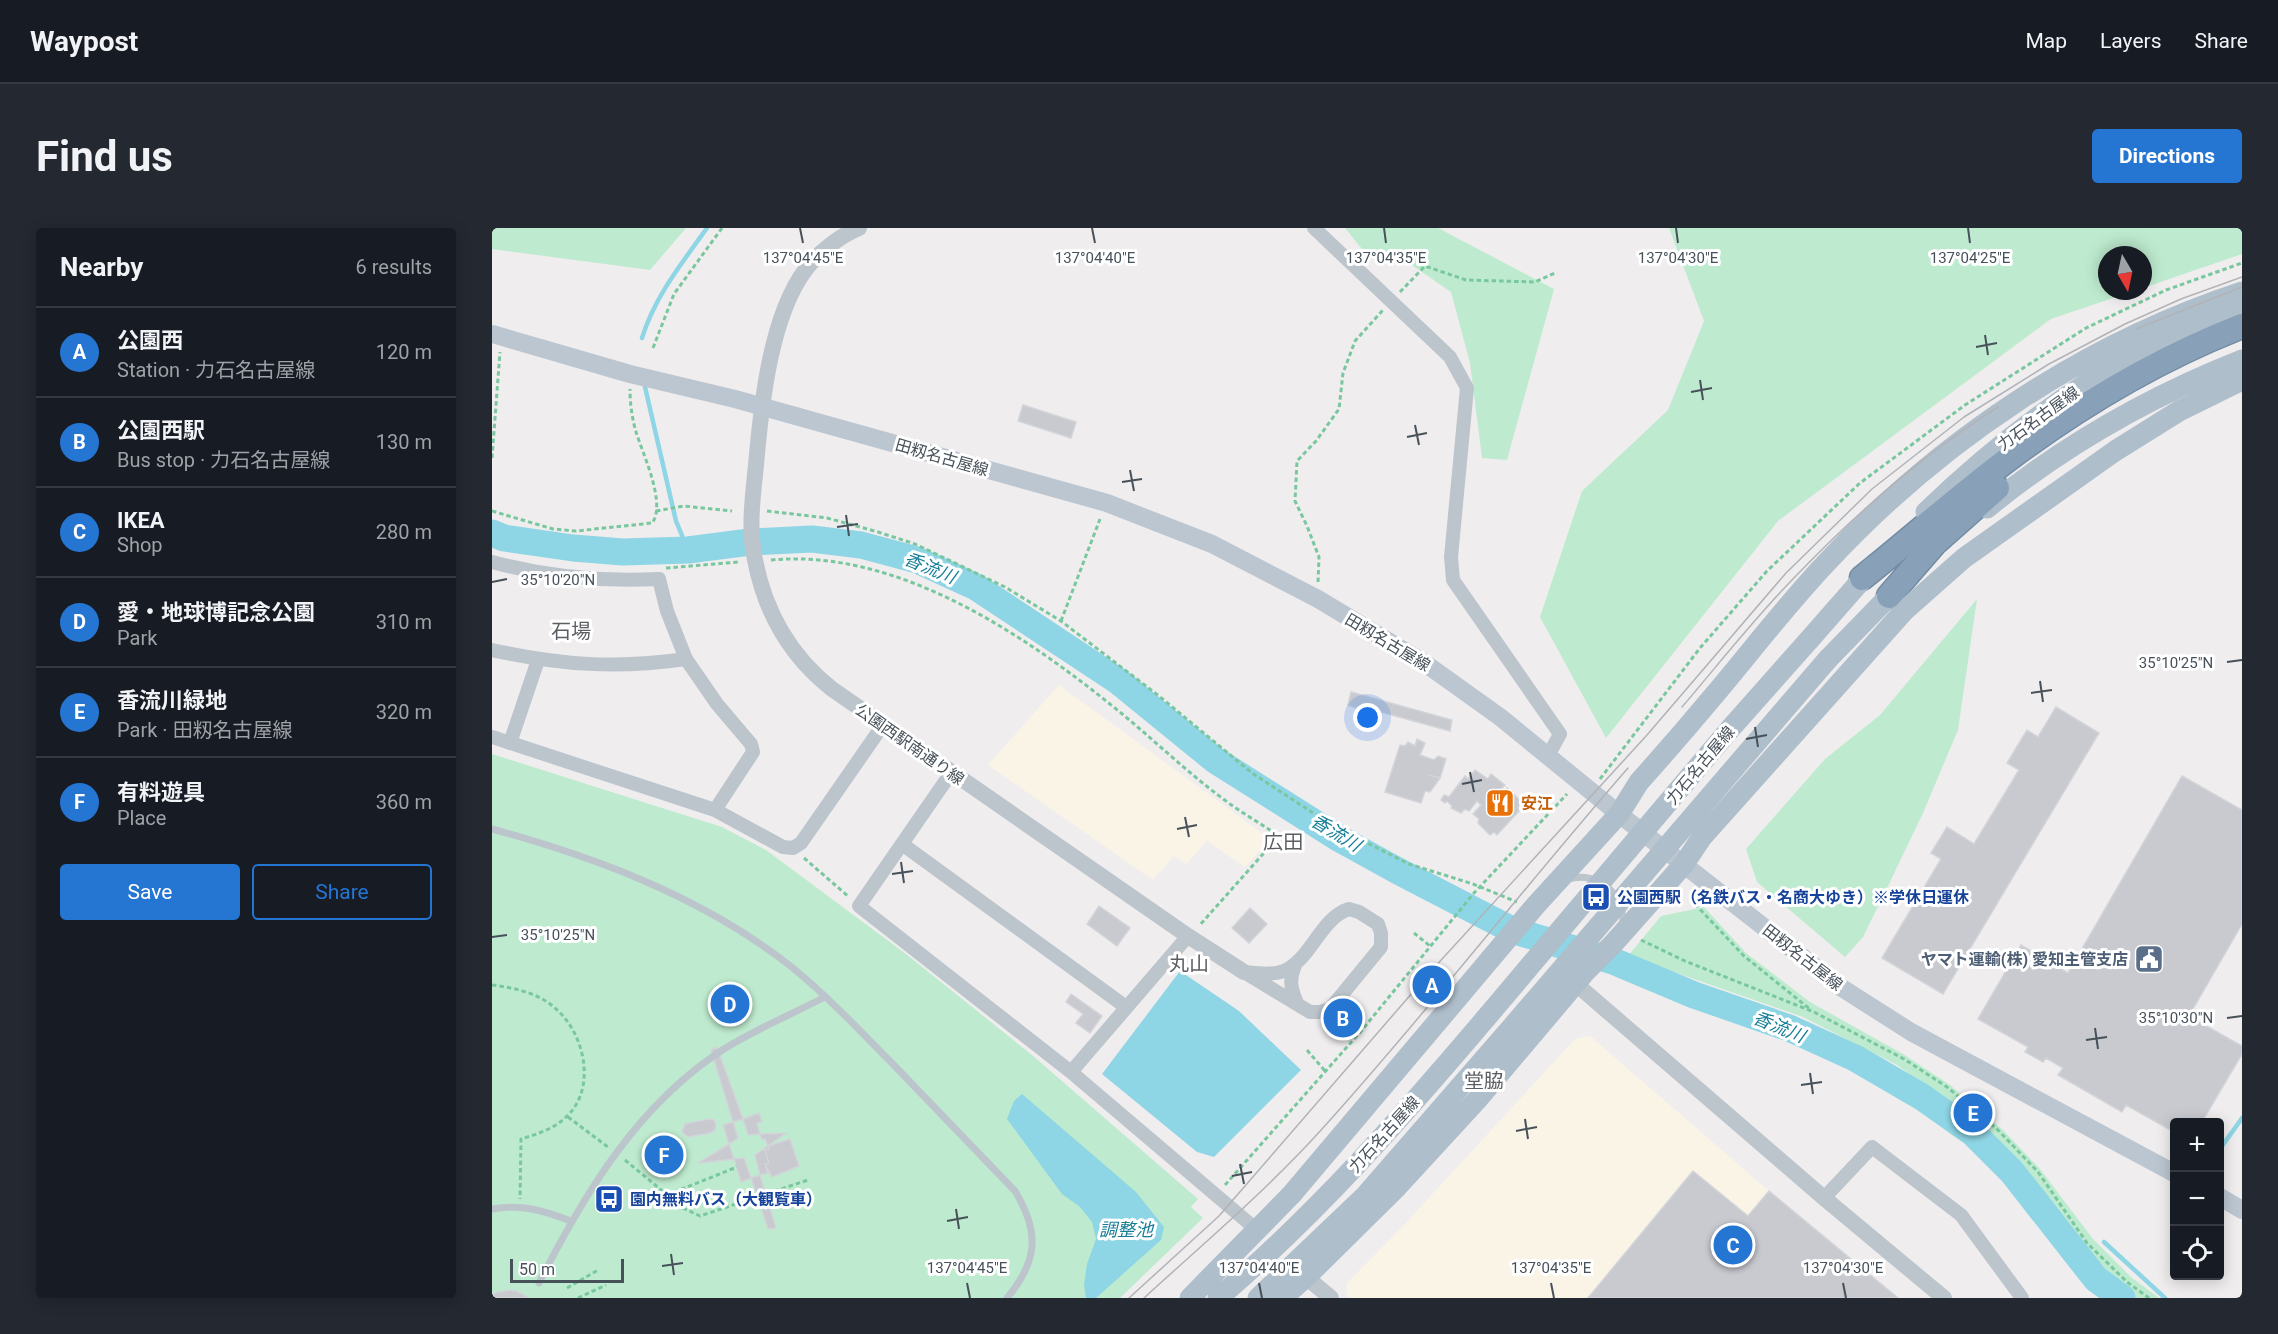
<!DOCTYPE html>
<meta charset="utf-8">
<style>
body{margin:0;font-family:Roboto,"Noto Sans JP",sans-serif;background:#242831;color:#f1f3f6}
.controls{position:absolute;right:18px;bottom:18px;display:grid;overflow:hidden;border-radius:6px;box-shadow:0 3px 15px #0003}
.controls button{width:54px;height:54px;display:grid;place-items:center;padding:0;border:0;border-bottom:2px solid #363941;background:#171b24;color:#f1f3f6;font:30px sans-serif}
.compass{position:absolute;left:1606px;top:18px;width:54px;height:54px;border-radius:50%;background:#171b24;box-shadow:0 3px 15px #0003;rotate:171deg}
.scale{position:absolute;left:18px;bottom:15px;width:114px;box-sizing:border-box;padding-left:6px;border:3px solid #47515a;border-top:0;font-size:16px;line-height:21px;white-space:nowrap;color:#47515a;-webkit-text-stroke:4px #fff;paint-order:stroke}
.you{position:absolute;left:876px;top:490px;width:21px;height:21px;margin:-15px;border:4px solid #fff;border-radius:50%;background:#1a73e8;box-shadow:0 0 0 9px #1a73e833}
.badge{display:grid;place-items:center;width:39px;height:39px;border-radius:50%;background:#2575d3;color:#fff;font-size:20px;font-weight:700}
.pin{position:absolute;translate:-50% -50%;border:3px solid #fff;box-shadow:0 2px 6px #0006}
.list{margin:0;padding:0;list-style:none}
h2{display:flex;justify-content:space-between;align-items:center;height:78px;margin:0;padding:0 24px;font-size:26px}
h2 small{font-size:20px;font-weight:400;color:#9ea1a6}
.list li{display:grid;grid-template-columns:39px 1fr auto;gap:18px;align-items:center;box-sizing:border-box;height:90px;padding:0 24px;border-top:2px solid #363941}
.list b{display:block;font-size:22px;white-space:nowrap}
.list p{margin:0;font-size:20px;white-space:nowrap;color:#9ea1a6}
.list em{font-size:20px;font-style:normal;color:#9ea1a6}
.actions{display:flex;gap:12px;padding:18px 24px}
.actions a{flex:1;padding:14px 0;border:2px solid #2575d3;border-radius:6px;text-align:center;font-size:21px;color:#2575d3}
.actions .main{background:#2575d3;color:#fff}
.icon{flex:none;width:33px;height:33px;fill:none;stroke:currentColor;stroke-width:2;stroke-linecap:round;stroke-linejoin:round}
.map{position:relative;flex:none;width:1750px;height:1070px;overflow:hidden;border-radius:6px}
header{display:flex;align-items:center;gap:36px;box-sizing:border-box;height:84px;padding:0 30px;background:#171b24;border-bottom:2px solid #363941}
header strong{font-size:28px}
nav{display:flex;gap:33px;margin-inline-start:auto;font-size:21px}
.intro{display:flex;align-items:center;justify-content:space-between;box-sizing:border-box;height:144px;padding:0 36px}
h1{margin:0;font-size:42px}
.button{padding:15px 27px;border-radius:6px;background:#2575d3;color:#fff;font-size:21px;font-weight:700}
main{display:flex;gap:36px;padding:0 36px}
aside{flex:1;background:#171b24;border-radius:6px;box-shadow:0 3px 15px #0003}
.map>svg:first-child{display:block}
</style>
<header>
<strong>Waypost</strong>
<nav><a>Map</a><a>Layers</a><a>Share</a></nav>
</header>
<div class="intro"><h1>Find us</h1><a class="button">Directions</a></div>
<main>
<aside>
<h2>Nearby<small>6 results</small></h2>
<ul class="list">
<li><span class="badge">A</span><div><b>公園西</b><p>Station · 力石名古屋線</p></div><em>120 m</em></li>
<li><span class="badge">B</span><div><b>公園西駅</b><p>Bus stop · 力石名古屋線</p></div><em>130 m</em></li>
<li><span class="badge">C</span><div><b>IKEA</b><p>Shop</p></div><em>280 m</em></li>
<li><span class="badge">D</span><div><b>愛・地球博記念公園</b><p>Park</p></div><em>310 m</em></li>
<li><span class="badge">E</span><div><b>香流川緑地</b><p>Park · 田籾名古屋線</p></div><em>320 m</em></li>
<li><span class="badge">F</span><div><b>有料遊具</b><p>Place</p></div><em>360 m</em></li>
</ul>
<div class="actions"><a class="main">Save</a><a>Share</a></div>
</aside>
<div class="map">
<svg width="1750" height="1070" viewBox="0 0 1750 1070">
<rect width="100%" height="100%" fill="#f0edee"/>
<path fill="#faf4e7" d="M567 457 778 611 753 639 715 613 694 636 682 628 661 652 496 537Z
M1098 808 1277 963 1406 1070H859L855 1066V1055L912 997 1083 811Z"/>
<path fill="#beebcf" d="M0 0H194L158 42 0 21Z
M853 0H946L1062 61 1015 232 990 230 978 135 959 64 911 31H878Z
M1177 0H1750V26L1651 60V27H1615V63H1642L1559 91 1286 293 1114 510 1048 389 1090 263 1176 182 1212 93Z
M1485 371 1466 502 1431 585 1397 656 1371 709 1353 729 1265 654 1254 621 1333 531 1388 487Z
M0 526 230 599 274 622 414 726 540 827 706 971 699 979 711 990 628 1070H0Z
M1212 679 1254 725 1318 774 1411 826 1458 857 1511 902 1548 941 1601 1011 1639 1049 1667 1070H1643L1631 1060 1589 1019 1535 948 1503 911 1449 868 1405 837 1311 789 1136 728 1169 688Z"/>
<path fill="#8ed5e5" d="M688 743 747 783 809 842 722 929 705 924 610 846Z
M530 866 644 964 672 999 669 1012 604 1070H594L592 1057 595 1036 604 1011 600 994 588 979 570 966 515 891 522 873Z"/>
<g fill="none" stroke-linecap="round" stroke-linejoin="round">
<path stroke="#8ed5e5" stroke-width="4.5" d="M150 110C163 68 190 35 215 0
M153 159 184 293 196 322
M1728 921 1750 890
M1612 1014 1673 1070"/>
<path stroke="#8ed5e5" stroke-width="27" d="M0 305 12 310 81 320 131 324 196 322 258 314 320 311 369 317 425 332 484 359 626 453 723 532 848 611 906 643 1020 702 1121 733 1202 767 1297 800 1363 830 1430 869 1481 905 1520 944 1604 1051 1630 1070"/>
</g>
<path fill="#c8cad0" stroke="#d2d4d9" stroke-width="1.5" d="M531 177 584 194 579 210 526 193Z
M859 464 960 492 958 503 871 479 869 482 856 477Z
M1564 479 1607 505 1451 766 1390 730 1449 631 1439 625 1455 599 1482 616 1527 542 1515 535 1535 502 1546 509Z
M925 511 933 515 928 527 942 532 946 528 954 531 948 550 937 547 948 550 938 564 933 563 929 575 893 564 908 517 913 518 916 514 923 518Z
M983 542 996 551 999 546 1013 557 1009 561 1013 563 1015 560 1030 574 1026 579 1027 583 1005 607 1002 604 998 607 986 595 987 591 981 586 989 577 985 573 977 583 973 581 969 585 959 580 960 578 955 573 953 575 949 572 952 567 957 569 973 548 976 551Z
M1690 548 1750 582V696L1697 788 1750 818V826L1710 894H1682V904L1634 877 1630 884 1566 847 1571 840 1554 830 1551 834 1533 824 1536 819 1486 791 1529 717 1576 745Z
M607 678 638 700 625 718 595 696Z
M758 680 775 696 757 715 740 700Z
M579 766 610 788 598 805 584 795 591 786 574 774Z
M225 819 251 891 241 894 219 822Z
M267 885 270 894 265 895 268 906 256 907 251 891Z
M217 891 222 892 224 897 223 902 218 905 196 909 190 904 193 896Z
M241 894 246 910 237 916 231 897Z
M294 905 276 918 273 911 270 912 268 906Z
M157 926a15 15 0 1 1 30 0a15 15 0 1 1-30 0Z
M298 911 307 938 280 949 273 936 277 935 273 922 277 921 276 918Z
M237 916 242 931 206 935Z
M276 918 277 921 273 922 277 935 273 936 276 945 268 947 263 927Z
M252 930 259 950 249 954 242 931Z
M1201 943 1256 988 1277 963 1406 1070H1096Z
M268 947 284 1000 276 1001 259 950Z
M18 1062 25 1063 37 1070H0L3 1065Z"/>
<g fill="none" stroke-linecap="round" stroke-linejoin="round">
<g stroke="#738ca5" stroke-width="27">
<path id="motorway" d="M1370 350C1420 310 1468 267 1519 229 1590 176 1668 130 1750 98
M1397 368 1443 315 1505 260"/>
</g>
<path stroke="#79c79f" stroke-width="3" stroke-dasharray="4.5 3" stroke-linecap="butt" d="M908 64 933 38 974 52 1043 54 1065 44
M161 120 182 66 230 0
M0 230 8 124
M0 283 61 301 84 303 160 295C175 276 150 224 144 204 140 190 138 176 138 161
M164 283 192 278 240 283
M275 283 335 290 386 304 423 316 513 359 569 393 667 468 760 545 838 596 917 636 981 656 1025 674
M279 332C406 320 535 408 629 485 663 513 695 544 730 570 748 584 768 595 787 608L707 698
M174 340 247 334
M826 354 827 329 815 298 803 273 805 233 824 213 847 181 851 145 863 113 891 82
M569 393 608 291
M1108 551 1208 420 1275 343 1368 255 1473 177 1594 100 1674 62 1750 35
M312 630 357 669
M1203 676 1252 728 1319 782
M922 705 938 718
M1149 712 1193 733 1322 784 1412 831 1455 859 1506 902 1546 944 1595 1015 1635 1054 1657 1070
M0 757C23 760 47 765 64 781 93 806 105 861 74 889 62 901 45 906 29 911L28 971
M815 822 833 843
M76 889 116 919
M133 932 191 980 208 988 316 952
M733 957 870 802 982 665 1075 566
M175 967 245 939
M75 1060 106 1042
M86 1070 114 1057"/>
<path stroke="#bdc5cc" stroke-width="7" d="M0 601C102 629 202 666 288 730 328 760 362 797 397 832 439 876 481 919 523 963 548 1004 546 1033 515 1070
M1076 651C1106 643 1132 665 1131 696
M0 981C30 976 50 982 79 993
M47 1055C92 966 146 876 232 821 264 801 300 786 333 769"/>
<path stroke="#bdc5cc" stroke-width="14" d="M822 0 958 129 975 160 959 329 961 352 1068 506 1056 528
M0 334C56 349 109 354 167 351L175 383 194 431 225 476 259 516 261 524 223 582
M0 422C69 437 124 441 194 431
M0 509 223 582 291 619 301 620 309 615 391 497
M18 515 46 432
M459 545 367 678 579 844 765 1002
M410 616 634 779
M857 681 867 684 886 696 889 705V719L838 781 828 784H818L752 744C764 745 782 748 794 742 820 729 829 690 857 681Z
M804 735C797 751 798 759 805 775
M579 844 696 708
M1332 970 1380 919 1469 987 1530 1070"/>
<path stroke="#bdc5cc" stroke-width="16" d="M367 0C349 7 326 25 314 41 278 88 269 179 264 237 261 268 256 300 263 332 273 384 298 428 340 461L696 708 752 744
M1084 756 1332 970 1452 1070
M814 1049 839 1070"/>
<path stroke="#bcc6d0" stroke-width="18" d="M0 106 138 146 243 171 615 275 720 316 826 371 934 436 1008 489 1127 586 1350 760 1419 804 1682 945
M1728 969 1750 982"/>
<path stroke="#afbecb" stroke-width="21" d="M1495 280C1571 218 1659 168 1750 132
M1434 284C1524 197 1625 124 1744 80
M1317 412 1381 339
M1336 431 1409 356
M698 1070 800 966 1044 677 1127 586 1147 554C1173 525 1199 495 1224 465 1261 421 1296 375 1336 333 1449 212 1592 116 1750 64
M726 1070C825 986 910 889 994 790
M766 1070 874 967 1014 806
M790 1070 814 1049 905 959 985 872 1094 743 1121 716 1192 636 1210 609 1412 383 1472 330 1623 223 1687 183 1750 152"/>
<use href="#motorway" stroke="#88a1b9" stroke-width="24"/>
<path stroke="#b0b3b7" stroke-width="1.5" d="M1644 101 1750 59
M1190 479C1226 437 1261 392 1300 352 1362 287 1430 227 1506 179
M637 1070 727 988 940 742 1155 507 1294 345 1380 261 1472 189 1557 136 1633 96 1689 71 1750 49
M652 1070C712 1015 775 962 830 901 936 784 1032 659 1136 540"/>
<path stroke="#afbecb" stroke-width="21" d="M994 790 1238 501 1317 412
M1014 806 1336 431"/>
</g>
<path fill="none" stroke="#47515a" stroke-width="2" d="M308 0 311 15M600 0 603 15M892 0 894 15M1184 0 1186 15M1476 0 1478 15M1493 107 1496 127M1484 119 1505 115M1208 152 1211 172M1199 164 1220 160M923 197 927 217M915 209 935 205M638 242 642 263M630 254 650 251M354 287 357 308M345 299 366 296M0 354 15 351M1735 434 1750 432M1548 453 1551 474M1539 465 1560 462M1263 499 1266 519M1254 511 1275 507M978 544 982 564M970 556 990 552M693 589 697 609M685 601 705 597M409 634 412 655M400 646 421 643M0 709 15 707M1735 790 1750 788M1603 800 1606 821M1594 812 1615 809M1318 845 1321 866M1309 857 1330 854M1033 891 1036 911M1024 903 1045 899M748 936 752 956M740 948 760 944M464 981 467 1001M455 993 476 989M179 1026 182 1047M170 1038 191 1035M475 1055 478 1070M767 1055 770 1070M1059 1055 1062 1070M1351 1055 1354 1070"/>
<defs>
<g id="restaurant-square" transform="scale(1.5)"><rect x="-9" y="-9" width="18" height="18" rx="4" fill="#e8710a" stroke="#fff"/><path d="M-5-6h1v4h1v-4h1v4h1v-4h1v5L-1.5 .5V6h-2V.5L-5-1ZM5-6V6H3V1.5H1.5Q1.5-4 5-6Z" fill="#fff"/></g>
<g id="bus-square" transform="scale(1.5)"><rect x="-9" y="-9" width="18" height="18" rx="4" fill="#1a4fb4" stroke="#fff"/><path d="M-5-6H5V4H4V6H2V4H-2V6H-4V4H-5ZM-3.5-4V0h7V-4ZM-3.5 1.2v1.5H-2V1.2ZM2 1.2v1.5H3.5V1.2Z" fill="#fff"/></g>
<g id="civic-square" transform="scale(1.5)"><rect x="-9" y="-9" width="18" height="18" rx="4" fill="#5c6f8a" stroke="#fff"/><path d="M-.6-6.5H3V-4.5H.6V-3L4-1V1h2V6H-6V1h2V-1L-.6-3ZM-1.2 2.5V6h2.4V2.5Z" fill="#fff"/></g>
</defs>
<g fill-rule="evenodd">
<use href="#restaurant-square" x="1008" y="575"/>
<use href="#bus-square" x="1104" y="669"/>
<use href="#civic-square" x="1657" y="731"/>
<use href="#bus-square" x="117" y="971"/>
</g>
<g text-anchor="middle" stroke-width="6" stroke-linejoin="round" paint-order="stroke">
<g font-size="16" fill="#47515a" stroke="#fff">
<text transform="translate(1546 190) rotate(-36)" y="6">力石名古屋線</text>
<text transform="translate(450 229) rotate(16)" y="6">田籾名古屋線</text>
<text transform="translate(896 414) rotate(31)" y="6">田籾名古屋線</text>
<text transform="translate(418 516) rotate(35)" y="6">公園西駅南通り線</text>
<text transform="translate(1208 537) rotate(-50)" y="6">力石名古屋線</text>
<text transform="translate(1311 729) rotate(38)" y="6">田籾名古屋線</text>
<text transform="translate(892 906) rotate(-48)" y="6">力石名古屋線</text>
</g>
<g font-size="16" font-weight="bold" fill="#c56008" stroke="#fff" text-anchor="start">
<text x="1029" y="581">安江</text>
</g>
<g font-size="16" font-weight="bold" fill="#164399" stroke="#fff" text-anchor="start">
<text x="1125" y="675">公園西駅（名鉄バス・名商大ゆき）※学休日運休</text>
<text x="138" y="977">園内無料バス（大観覧車）</text>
</g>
<g font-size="16" font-weight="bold" fill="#4e5e75" stroke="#fff" text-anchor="end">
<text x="1636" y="737">ヤマト運輸(株) 愛知主管支店</text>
</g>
<g font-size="18" font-style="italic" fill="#167e97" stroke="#fff">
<text transform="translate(438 340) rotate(22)" y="6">香流川</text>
<text transform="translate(844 605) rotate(31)" y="6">香流川</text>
<text transform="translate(1287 799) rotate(22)" y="6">香流川</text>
<text x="634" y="1008">調整池</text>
</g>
<g font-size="20" fill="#5b5e62" stroke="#fff">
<text x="79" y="410">石場</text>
<text x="791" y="621">広田</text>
<text x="697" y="743">丸山</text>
<text x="992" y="860">堂脇</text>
</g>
</g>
<g font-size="15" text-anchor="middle" fill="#47515a" stroke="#fff" stroke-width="6" stroke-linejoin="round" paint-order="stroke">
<text x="1186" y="35">137°04'30"E</text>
<text x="311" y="35">137°04'45"E</text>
<text x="603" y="35">137°04'40"E</text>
<text x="894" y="35">137°04'35"E</text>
<text x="1478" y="35">137°04'25"E</text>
<text x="66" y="357">35°10'20"N</text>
<text x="1684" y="440">35°10'25"N</text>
<text x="66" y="712">35°10'25"N</text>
<text x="1684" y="795">35°10'30"N</text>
<text x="475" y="1045">137°04'45"E</text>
<text x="767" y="1045">137°04'40"E</text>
<text x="1059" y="1045">137°04'35"E</text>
<text x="1351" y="1045">137°04'30"E</text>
</g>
</svg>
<div class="controls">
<button>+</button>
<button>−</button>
<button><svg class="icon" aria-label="locate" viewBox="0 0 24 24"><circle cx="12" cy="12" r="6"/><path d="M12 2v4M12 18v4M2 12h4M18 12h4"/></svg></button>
</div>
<svg class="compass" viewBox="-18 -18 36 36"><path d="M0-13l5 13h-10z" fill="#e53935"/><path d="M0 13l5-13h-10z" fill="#9ea1a6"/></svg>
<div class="scale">50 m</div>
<div class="you"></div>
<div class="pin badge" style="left:940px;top:757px">A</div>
<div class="pin badge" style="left:851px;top:790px">B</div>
<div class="pin badge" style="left:1241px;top:1017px">C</div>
<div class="pin badge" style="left:238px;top:776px">D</div>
<div class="pin badge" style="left:1481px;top:885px">E</div>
<div class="pin badge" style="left:172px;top:927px">F</div>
</div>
</main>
